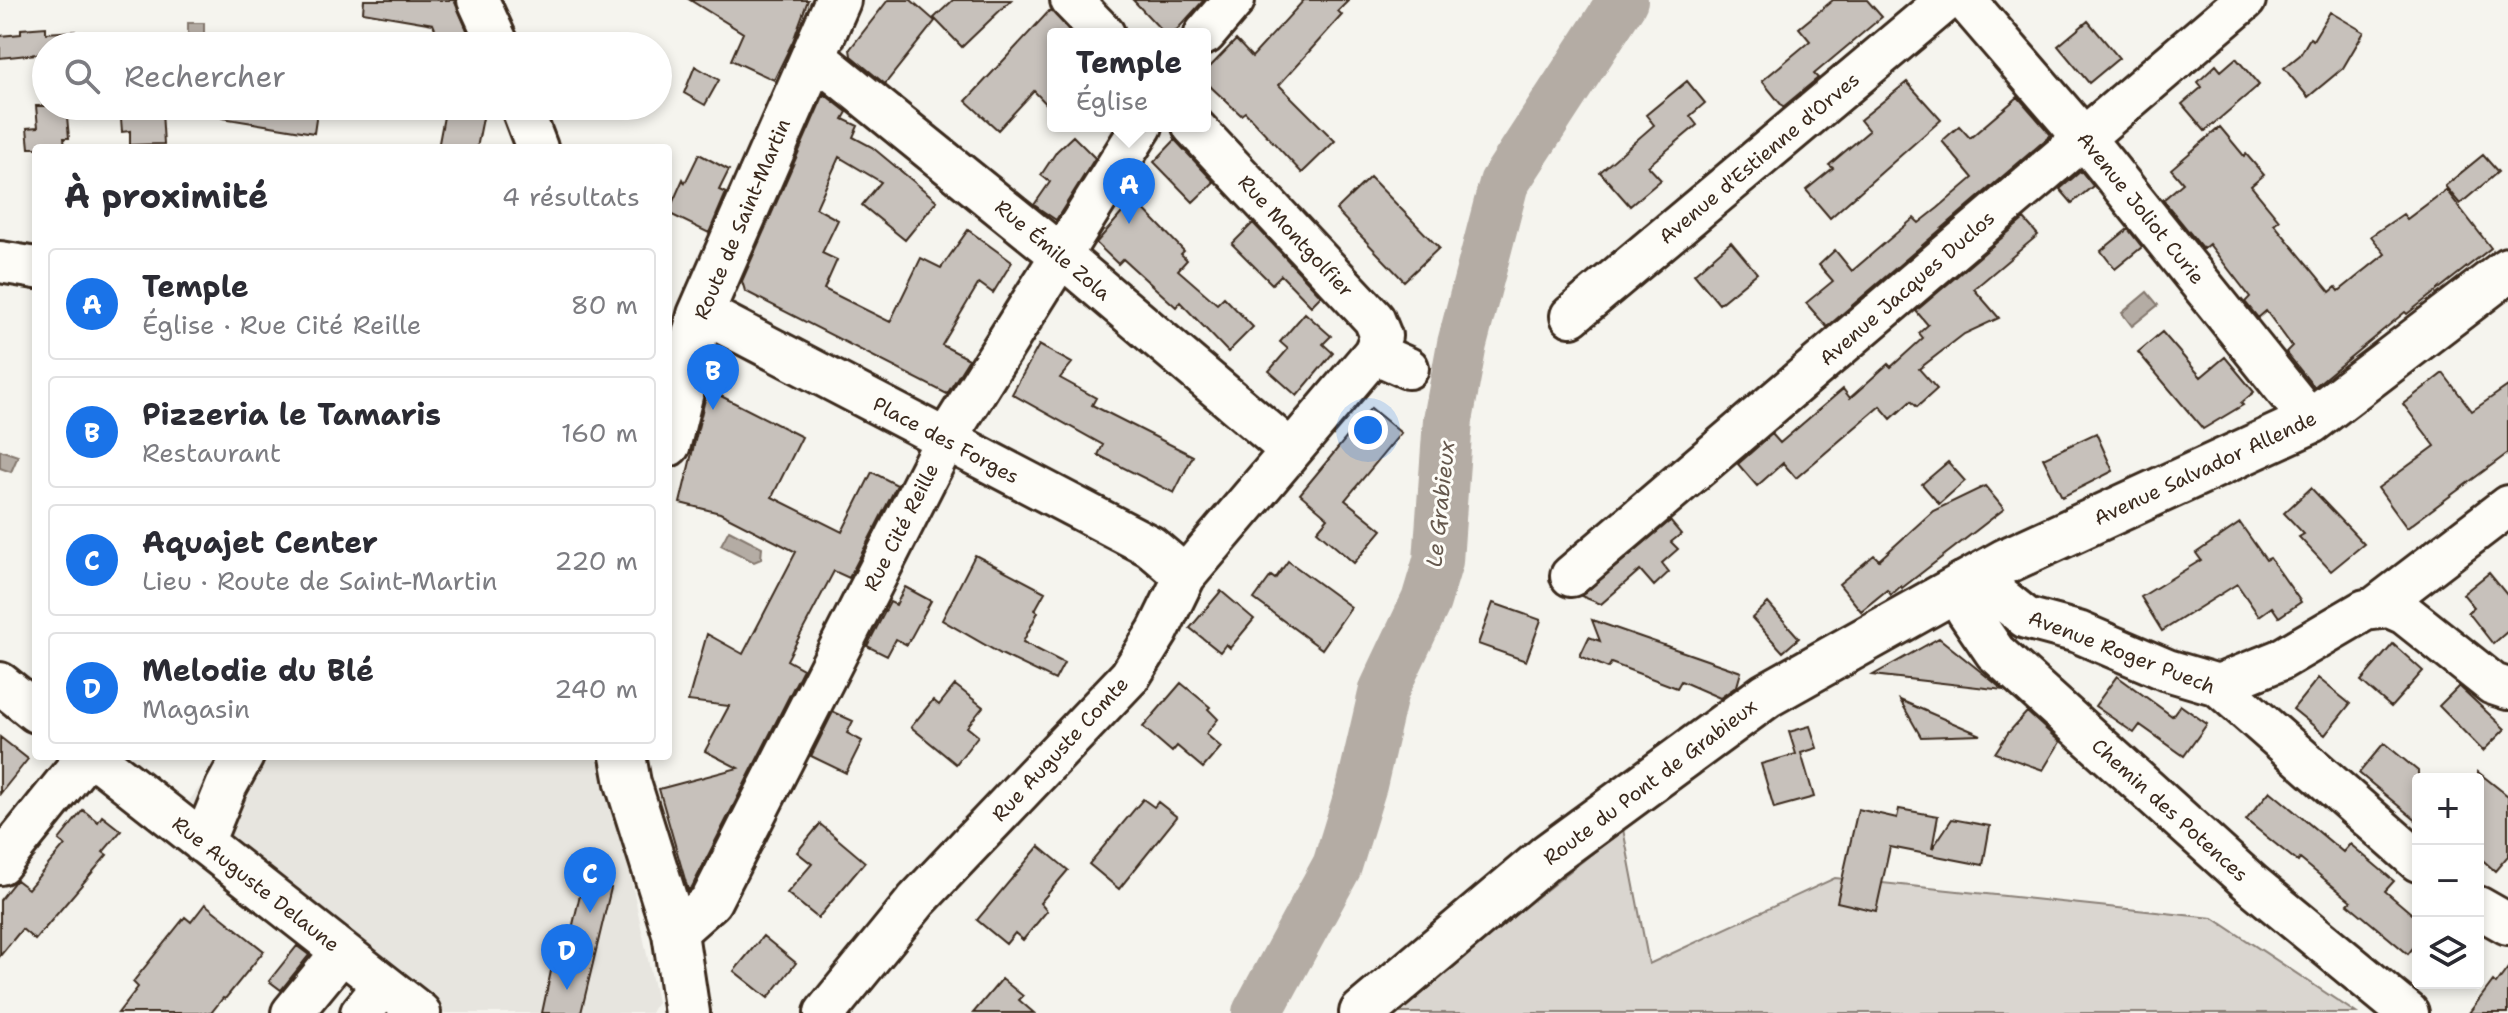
<!DOCTYPE html>
<html lang="fr">
<meta charset="utf-8">
<style>
body{margin:0;font-family:"Shantell Sans",sans-serif;background:#f7f7f7;color:#2b2b33}
.controls{position:absolute;right:24px;bottom:24px;display:grid;overflow:hidden;border-radius:8px;box-shadow:0 4px 12px #0003}
.controls button{width:72px;height:72px;display:grid;place-items:center;padding:0;border:0;border-bottom:2px solid #e1e1e2;background:#fff;color:#2b2b33;font:40px sans-serif}
.you{position:absolute;left:1368px;top:430px;width:28px;height:28px;margin:-20px;border:6px solid #fff;border-radius:50%;background:#1a73e8;box-shadow:0 0 0 12px #1a73e833}
.badge{display:grid;place-items:center;width:52px;height:52px;border-radius:50%;background:#1a73e8;color:#fff;font-size:26px;font-weight:700}
.pin{position:absolute;translate:-50% -66px;filter:drop-shadow(0 2px 4px #0008)}
.pin::after{content:'';position:absolute;top:42px;width:28px;height:24px;background:inherit;clip-path:polygon(0 0,100% 0,50% 100%)}
.popup{position:absolute;left:1047px;top:28px;width:164px;height:104px;box-sizing:border-box;display:grid;place-content:center;border-radius:8px;background:#fff;filter:drop-shadow(0 2px 6px #0005);font-size:26px;white-space:nowrap;color:#7c7c81}
.popup b{font-size:30px;color:#2b2b33}
.popup::after{content:'';position:absolute;left:50%;top:100%;margin-left:-16px;border:16px solid transparent;border-top-color:#fff}
.list{margin:0;padding:0;list-style:none}
h2{display:flex;justify-content:space-between;align-items:center;height:104px;margin:0;padding:0 32px;font-size:34px}
h2 small{font-size:26px;font-weight:400;color:#7c7c81}
.list li{display:grid;grid-template-columns:52px 1fr auto;gap:24px;align-items:center;box-sizing:border-box;height:112px;margin:0 16px 16px;padding:0 16px;border:2px solid #e1e1e2;border-radius:8px}
.list b{display:block;font-size:30px;white-space:nowrap}
.list p{margin:0;font-size:26px;white-space:nowrap;color:#7c7c81}
.list em{font-size:26px;font-style:normal;color:#7c7c81}
.icon{flex:none;width:44px;height:44px;fill:none;stroke:currentColor;stroke-width:2;stroke-linecap:round;stroke-linejoin:round}
.map{position:relative;flex:none;width:2508px;height:1013px;overflow:hidden}
.search{position:absolute;background:#fff;box-shadow:0 4px 12px #0003;left:32px;top:32px;width:640px;height:88px;display:flex;align-items:center;gap:20px;box-sizing:border-box;padding:0 28px;border-radius:44px;color:#7c7c81;font-size:30px}
.panel{position:absolute;background:#fff;box-shadow:0 4px 12px #0003;left:32px;top:144px;width:640px;height:616px;border-radius:8px}
.map>svg:first-child{display:block}
</style>
<div class="map">
<svg width="2508" height="1013" viewBox="0 0 2508 1013">
<rect width="100%" height="100%" fill="#f5f4ee"/>
<filter id="ink" filterUnits="userSpaceOnUse"><feTurbulence type="fractalNoise" baseFrequency=".0125" numOctaves="2"/><feDisplacementMap in="SourceGraphic" scale="16" xChannelSelector="R" yChannelSelector="G"/><feConvolveMatrix kernelMatrix="1 2 1 2 8 2 1 2 1" color-interpolation-filters="sRGB"/></filter>
<g filter="url(#ink)">
<path fill="#e7e5df" d="M224 756H605L657 1002 651 1013H444L189 801Z"/>
<path fill="#dad6d0" stroke="#8a8077" stroke-width="2" d="M1623 829 1649 964 1835 878 2213 918 2356 1013H1391Z"/>
<path fill="#b4aca4" stroke="#84786e" stroke-width="2" d="M188 23H204V46H188Z
M2147 292 2158 305 2132 326 2122 313Z
M0 450 18 456 11 472 0 468Z
M729 530 762 547 761 559 754 562 721 545Z"/>
<g fill="none" stroke-linecap="round" stroke-linejoin="round">
<path stroke="#b4aca4" stroke-width="50" d="M1257 1013 1337 866 1362 785 1384 690 1426 601 1438 561 1448 420 1462 344 1504 183 1623 0"/>
</g>
<path fill="#c7c1bb" stroke="#3b2a1e" stroke-width="2" d="M364 0H454L474 46H442L433 24 363 12Z
M690 0H808L793 41 774 80 731 60 743 33Z
M888 0H911L935 21 885 84 851 56 850 49Z
M953 0H1011L962 47 934 18Z
M1133 0H1204L1173 34H1165Z
M1304 0H1349L1338 11 1342 15 1279 85 1335 141 1302 173 1245 112 1241 115 1212 88 1205 80V72L1236 40 1252 57Z
M1833 0H1867L1882 17 1814 74 1818 78 1783 107 1762 81 1810 41 1799 28Z
M1051 9 1072 34H1053V111L1034 91 998 130 966 101Z
M2330 12 2364 32 2343 68 2308 97 2284 68 2300 55 2310 38 2313 40Z
M2088 21 2119 58 2089 83 2058 46Z
M46 27V33L75 31 76 46H46V53L0 58V36L21 34V29Z
M2236 58 2259 85 2205 131 2182 104 2202 87 2198 82 2216 65 2221 71Z
M695 66 719 80 705 105 684 93Z
M1687 81 1705 103 1690 116 1697 125 1648 166 1661 180 1630 206 1600 172 1654 125 1646 115Z
M1907 82 1941 120 1830 218 1806 190 1833 168 1829 165 1869 131 1860 120Z
M824 94 847 112 843 119 858 126 853 137 872 147 937 201 905 240 862 205 881 182 839 157 816 208 838 220 822 253 837 260 824 289 890 322 921 258 941 268 968 230 1012 262 993 293 979 283 942 345 969 359 947 394 745 291 742 281Z
M2018 97 2051 135 1827 327 1806 303 1833 281 1819 265 1835 250 1852 271 1914 218 1919 223 1938 208 1973 178 1942 141 1959 126 1970 138Z
M36 106H66L69 138H64L65 148H29L27 128 38 127Z
M120 106H148V112H162L164 144 130 145V131L122 132Z
M223 106H318L314 133 222 118Z
M446 106 484 113 477 148H438Z
M2220 127 2244 156 2246 154 2264 175 2251 186 2279 220 2274 224 2330 292 2336 287 2339 291 2385 254 2371 236 2403 214 2407 219 2446 190 2491 248 2407 314 2405 312 2314 387 2286 352 2292 346 2266 311 2258 318 2245 302 2250 297 2209 244 2203 249 2163 200 2183 183 2171 169Z
M1073 136 1095 158 1056 220 1034 205 1050 182 1041 175 1057 151Z
M1175 140 1214 182 1193 202 1154 162Z
M699 154 729 170 719 190 726 193 709 233 668 213 683 179 685 183Z
M2483 155 2498 172 2460 204 2445 186Z
M2081 171 2093 186 2072 203 2060 189Z
M1370 177 1439 248 1404 281 1336 210Z
M1134 199 1184 251 1181 254 1187 260 1178 270 1217 304 1224 297 1253 327 1228 352 1180 302 1176 307 1123 259 1118 264 1096 243Z
M2024 219 2038 235 1974 289 1999 318 1964 334 1919 369 1937 389 1917 407 1911 401 1891 419 1880 406 1796 478 1783 463 1757 486 1738 464 1772 434 1780 443 1843 389 1850 398 1888 364 1891 367 1923 338 1919 333 1928 325 1916 311Z
M1253 223 1321 296 1311 306 1281 275 1272 284 1232 244Z
M2128 229 2142 247 2115 269 2101 251Z
M1731 242 1757 273 1719 304 1694 274Z
M1305 313 1331 336 1323 344 1333 353 1297 396 1269 371 1288 349 1280 342Z
M2162 332 2201 377 2225 357 2254 392 2241 403 2243 405 2203 429 2138 352Z
M1039 345 1072 363 1060 378 1096 398 1092 405 1193 456 1174 493 1098 455 1103 445 1012 394Z
M2443 373 2472 411 2508 386V453L2407 528 2378 488 2435 446 2403 404Z
M713 392 802 437 772 497 842 532 872 472 897 485 849 578 834 571 787 660 803 669 692 887 688 890 659 789 738 768 705 751 729 706 688 701 707 634 743 654 796 552 720 513 680 503 706 395Z
M1371 408 1401 433 1345 500 1382 530 1354 563 1317 531 1328 518 1300 494Z
M2096 433 2113 471 2062 497 2043 458Z
M1948 462 1965 481 1939 504 1922 484Z
M1985 486 2004 509 1902 588 1901 586 1891 595 1887 590 1861 611 1839 584 1874 555 1879 560 1933 511Z
M2311 488 2364 544 2331 571 2299 537 2304 534 2284 513Z
M1670 521 1681 534 1671 542 1678 549 1662 563 1669 572 1654 586 1640 570 1601 604 1581 596Z
M2240 523 2266 560 2270 558 2301 602 2279 617 2272 607 2259 616 2237 584 2162 631 2141 597 2201 560 2196 553Z
M975 555 1045 592 1035 610 1038 612 1023 642 1064 663 1055 680 1001 654 942 620Z
M1288 561 1351 607 1322 649 1254 599 1271 576 1275 579Z
M2489 573 2508 596V631L2493 644 2468 612 2474 607 2463 594Z
M905 587 931 601 907 645 896 639 887 656 867 646 890 602 896 605Z
M1221 591 1254 619 1230 648 1226 644 1220 652 1190 628Z
M1493 603 1541 620 1526 661 1478 644Z
M1768 603 1799 638 1783 652 1752 618Z
M1592 620 1741 672 1737 686 1720 698 1681 681 1677 688 1611 663 1608 668 1580 656 1589 637 1600 641Z
M1939 638 1990 679 2003 690 1873 675Z
M2393 644 2423 671 2391 707 2361 681Z
M2117 676 2172 716 2180 705 2207 724 2184 756 2140 725 2134 733 2095 706Z
M2318 678 2350 704 2325 735 2293 709Z
M1181 683 1210 707 1208 709 1218 719 1206 734 1221 747 1203 768 1177 746 1172 752 1143 727Z
M955 685 983 707 967 727 978 736 956 764 911 727 933 700 939 705Z
M2459 686 2505 729 2483 751 2439 706Z
M1900 700 1981 735 1921 737Z
M833 712 853 721 847 733 862 741 846 773 811 756Z
M2027 712 2060 742 2043 770 1995 753 2008 733Z
M1810 726 1817 748 1801 753 1814 797 1774 808 1761 764 1796 754 1789 732Z
M0 737 28 759 0 794Z
M2384 743 2418 771V822L2359 773Z
M2478 772 2508 796V856L2495 871 2478 856Z
M2270 791 2343 852 2350 844 2394 881 2385 891 2418 919V942L2408 954 2348 904 2351 901 2300 859 2298 862 2246 820Z
M1143 799 1154 807 1158 802 1177 817 1119 889 1089 864Z
M1858 809 1897 818 1899 809 1938 816 1932 849 1952 819 1990 826 1983 865 1890 847 1876 911 1837 902Z
M83 810 98 822 102 816 121 831 103 852 107 855 35 940 22 929 0 956V900L16 880 28 889 65 845 59 840Z
M820 824 865 862 818 918 787 893 812 864 797 852Z
M1039 846 1068 870 1040 903 1047 911 1023 940 1015 933 1006 944 977 920Z
M583 882 611 888 581 1013H542L554 957 565 959Z
M205 904 264 951 225 999 223 998 211 1013H118L138 987 133 982 185 917 191 922Z
M763 936 796 963 768 998 734 971Z
M297 946 309 955 281 990 269 981Z
M2508 968V1013H2469L2493 981 2496 984Z
M1002 979 1023 996 1019 1000 1034 1013H973Z"/>
<g fill="none" stroke-linecap="round" stroke-linejoin="round">
<g stroke="#3b2a1e" stroke-width="46">
<path id="minor" d="M478 0 499 46
M1071 0 1104 34
M1965 0 2083 137 2311 421
M1205 34 1234 0
M813 55 1059 254 1290 450
M521 106 537 148
M0 262 36 268
M700 315 715 319 1150 546 1185 576
M1571 316 1947 0
M1374 353 1408 368
M1571 576 2245 0
M2376 607 2508 506
M0 683 36 712
M2218 685 2280 660 2365 610 2389 607 2405 614 2493 684 2508 689
M93 756 420 1013
M203 843 226 787 243 756
M0 864 87 756
M2478 907 2508 924
M675 933 711 901 946 439 1142 126
M292 1013 342 952
M361 1013 384 985
M825 1013 917 900 1130 676 1158 631 1185 576 1374 353 1381 336 1374 319 1193 126
M2408 1013 2253 885 1995 652 1967 611 1962 583 1995 593 2026 618 2078 632 2167 670 2218 685 2418 861"/>
</g>
<g stroke="#3b2a1e" stroke-width="50">
<path id="major" d="M668 444 700 315 838 0
M623 756 628 783 675 933 687 1013
M1362 1013 1548 856 1767 695 2006 561 2311 421 2508 270"/>
</g>
<use href="#minor" stroke="#fdfcf7" stroke-width="40"/>
<use href="#major" stroke="#fdfcf7" stroke-width="44"/>
</g>
</g>
<g text-anchor="middle" stroke-width="6" stroke-linejoin="round" paint-order="stroke">
<g font-size="20" fill="#3b2a1e" stroke="#fdfcf7">
<text transform="translate(1759 158) rotate(-40)" y="7">Avenue d'Estienne d'Orves</text>
<text transform="translate(2141 208) rotate(51)" y="7">Avenue Joliot Curie</text>
<text transform="translate(742 219) rotate(-67)" y="7">Route de Saint-Martin</text>
<text transform="translate(1296 236) rotate(47)" y="7">Rue Montgolfier</text>
<text transform="translate(1053 250) rotate(40)" y="7">Rue Émile Zola</text>
<text transform="translate(1907 288) rotate(-41)" y="7">Avenue Jacques Duclos</text>
<text transform="translate(946 440) rotate(28)" y="7">Place des Forges</text>
<text transform="translate(2205 468) rotate(-25)" y="7">Avenue Salvador Allende</text>
<text transform="translate(901 527) rotate(-63)" y="7">Rue Cité Reille</text>
<text transform="translate(2122 652) rotate(21)" y="7">Avenue Roger Puech</text>
<text transform="translate(1060 749) rotate(-47)" y="7">Rue Auguste Comte</text>
<text transform="translate(1650 782) rotate(-37)" y="7">Route du Pont de Grabieux</text>
<text transform="translate(2170 810) rotate(42)" y="7">Chemin des Potences</text>
<text transform="translate(256 884) rotate(38)" y="7">Rue Auguste Delaune</text>
</g>
<g font-size="22" font-style="italic" fill="#65584d" stroke="#fdfcf7">
<text transform="translate(1440 504) rotate(-84)" y="8">Le Grabieux</text>
</g>
</g>
</svg>
<div class="controls">
<button>+</button>
<button>−</button>
<button><svg class="icon" aria-label="layers" viewBox="0 0 24 24"><path d="M12 4l9 5-9 5-9-5zM3 14l9 5 9-5"/></svg></button>
</div>
<div class="you"></div>
<div class="pin badge" style="left:1129px;top:224px">A</div>
<div class="popup"><b>Temple</b>Église</div>
<div class="pin badge" style="left:713px;top:410px">B</div>
<div class="pin badge" style="left:590px;top:913px">C</div>
<div class="pin badge" style="left:567px;top:990px">D</div>
<div class="search"><svg class="icon" aria-label="search" viewBox="0 0 24 24"><circle cx="10" cy="10" r="6"/><path d="M15 15l6 6"/></svg>Rechercher</div>
<section class="panel">
<h2>À proximité<small>4 résultats</small></h2>
<ul class="list">
<li><span class="badge">A</span><div><b>Temple</b><p>Église · Rue Cité Reille</p></div><em>80 m</em></li>
<li><span class="badge">B</span><div><b>Pizzeria le Tamaris</b><p>Restaurant</p></div><em>160 m</em></li>
<li><span class="badge">C</span><div><b>Aquajet Center</b><p>Lieu · Route de Saint-Martin</p></div><em>220 m</em></li>
<li><span class="badge">D</span><div><b>Melodie du Blé</b><p>Magasin</p></div><em>240 m</em></li>
</ul>
</section>
</div>
